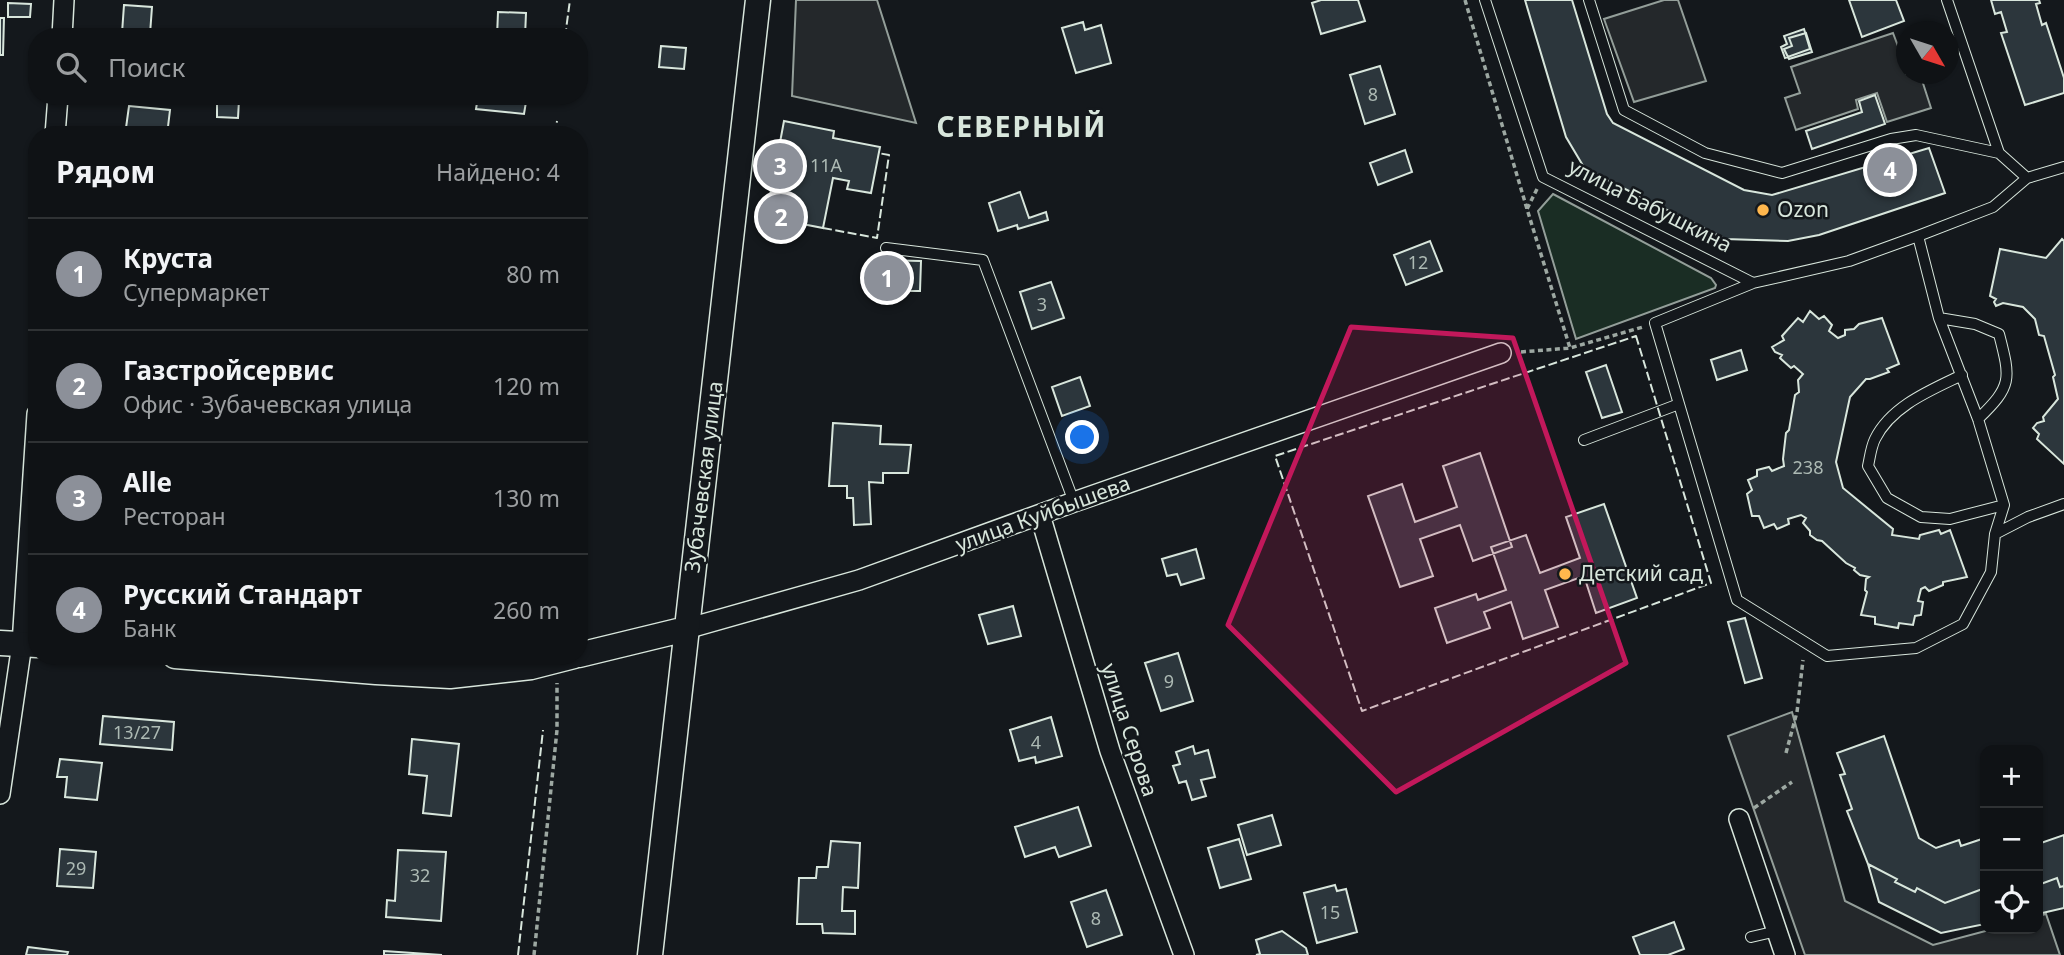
<!DOCTYPE html>
<html lang="ru">
<meta charset="utf-8">
<style>
body{margin:0;font-family:"Noto Sans",sans-serif;background:#1d2022;color:#f1f3f6}
.controls{position:absolute;right:21px;bottom:21px;display:grid;overflow:hidden;border-radius:14px;box-shadow:0 2px 5px #0004}
.controls button{width:63px;height:63px;display:grid;place-items:center;padding:0;border:0;border-bottom:2px solid #2f3234;background:#0f1215;color:#f1f3f6;font:35px sans-serif}
.compass{position:absolute;left:1896px;top:21px;width:63px;height:63px;border-radius:50%;background:#0f1215;box-shadow:0 2px 5px #0004;rotate:129deg}
.you{position:absolute;left:1083px;top:438px;width:24px;height:24px;margin:-18px;border:5px solid #fff;border-radius:50%;background:#1a73e8;box-shadow:0 0 0 10px #1a73e833}
.badge{display:grid;place-items:center;width:46px;height:46px;border-radius:50%;background:#8c9099;color:#fff;font-size:23px;font-weight:700}
.pin{position:absolute;translate:-50% -50%;border:4px solid #fff;box-shadow:0 2px 7px #0006}
.list{margin:0;padding:0;list-style:none}
h2{display:flex;justify-content:space-between;align-items:center;height:91px;margin:0;padding:0 28px;font-size:30px}
h2 small{font-size:23px;font-weight:400;color:#9b9ea0}
.list li{display:grid;grid-template-columns:46px 1fr auto;gap:21px;align-items:center;box-sizing:border-box;height:112px;padding:0 28px;border-top:2px solid #2f3234}
.list b{display:block;font-size:26px;white-space:nowrap}
.list p{margin:0;font-size:23px;white-space:nowrap;color:#9b9ea0}
.list em{font-size:23px;font-style:normal;color:#9b9ea0}
.icon{flex:none;width:38px;height:38px;fill:none;stroke:currentColor;stroke-width:2;stroke-linecap:round;stroke-linejoin:round}
.map{position:relative;flex:none;width:2064px;height:955px;overflow:hidden}
.search{position:absolute;background:#0f1215;box-shadow:0 2px 5px #0004;left:28px;top:28px;width:560px;height:77px;display:flex;align-items:center;gap:18px;box-sizing:border-box;padding:0 24px;border-radius:28px;color:#9b9ea0;font-size:26px}
.panel{position:absolute;background:#0f1215;box-shadow:0 2px 5px #0004;left:28px;top:126px;width:560px;height:539px;border-radius:28px}
.map>svg:first-child{display:block}
</style>
<div class="map">
<svg width="2064" height="955" viewBox="0 0 2064 955">
<rect width="100%" height="100%" fill="#14181c"/>
<path fill="#1a2d24" stroke="#939e99" stroke-width="2" d="M1553 194 1711 278 1716 285 1715 288 1576 339 1538 211Z"/>
<path fill="#24282b" stroke="#939e99" stroke-width="2" d="M796 0H877L916 123 792 96Z
M1664 0H1678L1706 81 1634 102 1604 19Z
M1893 33 1901 54 1906 53V74H1920L1931 108 1887 122 1877 93 1856 100 1858 109 1796 130 1785 98 1800 93 1791 67Z
M1792 712 1845 901 1933 945 1993 929H2038V916L2046 914 2060 955H1805L1728 736Z"/>
<path fill="#2c363c" stroke="#d8e6dc" stroke-width="2" d="M1321 0H1358L1365 21 1321 34 1312 3Z
M1525 0H1572L1607 114 1613 123 1744 190 1772 195 1929 148 1945 193 1819 235 1788 241 1725 239 1585 169 1566 137Z
M1849 0H1896L1904 21 1862 37Z
M1991 0H2039L2040 3 2036 4 2042 25 2046 23 2064 78V93L2025 105 2001 33 2007 32 2001 12 1995 14Z
M8 3 31 4 30 17H8Z
M124 5 152 7 150 34 122 33Z
M498 12 526 13 525 37H497Z
M0 18H4L3 55H0Z
M1083 22 1085 30 1101 25 1111 63 1076 73 1062 28Z
M1804 29 1810 49 1785 58 1781 47 1787 44 1784 36Z
M1806 33 1812 52 1789 59 1784 49 1792 46 1789 38Z
M661 46 686 48 684 69 659 67Z
M1380 66 1395 114 1365 124 1350 75Z
M1875 95 1885 124 1812 149 1806 131 1862 112 1859 101Z
M478 96H527L524 114 476 109Z
M217 99 239 100 238 118 217 117Z
M129 106 170 110 167 135H125Z
M784 121 834 131 833 138 880 147 871 193 847 189 849 181 833 178 823 228 766 217Z
M1405 150 1412 172 1378 185 1370 163Z
M1020 192 1029 218 1046 212 1048 220 1018 229 1017 225 998 231 989 203Z
M2062 239 2064 241V464L2037 439 2039 434 2033 428 2037 423 2044 421 2043 417 2058 399 2053 377 2055 375 2044 336 2039 335 2035 319 2023 307 2003 303 1996 306 1994 302 1996 299 1990 296 2000 249 2046 258Z
M1430 241 1442 271 1406 285 1394 255Z
M880 260 921 261 920 291H879Z
M1051 282 1064 318 1032 329 1020 292Z
M1810 311 1819 319 1824 316 1832 325 1829 331 1838 338 1845 335V330L1854 329 1859 324 1882 318 1899 364 1887 369 1889 372 1870 379H1866L1850 397 1836 462 1843 488 1893 529 1892 535 1919 539 1920 535 1939 530 1941 534 1950 530 1967 577 1943 582V585L1929 591 1925 587 1921 589 1918 601 1923 602 1921 615 1915 616 1913 625 1899 623 1898 628 1875 624V617L1861 615 1867 592 1865 590 1866 579 1869 577 1860 575 1854 570 1855 568 1846 563 1822 541 1817 540 1810 535V531L1803 523 1806 518 1801 515 1788 519 1789 524 1777 529 1774 524 1764 528 1759 516H1752L1747 494 1752 490 1748 480 1757 476V470L1769 467 1772 471 1784 466 1783 459 1786 433 1789 430 1795 395 1799 392 1798 380 1803 374 1794 366 1791 368 1780 358 1782 355 1775 352 1772 347 1784 340 1782 336 1798 318 1803 322Z
M1741 350 1747 370 1717 380 1711 360Z
M1606 365 1622 412 1602 418 1586 372Z
M1080 377 1090 406 1062 416 1052 387Z
M833 423 881 426 880 444 911 445 908 473H883V483L869 482 871 524 854 525 853 498H847V486H829Z
M1480 453 1512 547 1473 561 1460 525 1420 539 1433 576 1400 587 1368 496 1402 484 1415 522 1457 507 1443 466Z
M1604 504 1637 598 1596 613 1584 576 1545 590 1558 627 1523 639 1511 602 1484 612 1490 628 1447 643 1435 608 1476 594 1478 600 1506 590 1491 547 1526 535 1540 573 1580 558 1566 517Z
M1196 549 1204 578 1181 585 1177 574 1167 576 1162 559Z
M1013 606 1021 636 988 644 979 615Z
M1745 618 1762 678 1745 683 1728 622Z
M1178 653 1193 701 1161 711 1145 663Z
M103 716 174 722 172 750 100 744Z
M1051 717 1062 756 1036 763 1035 757 1019 761 1010 730Z
M1884 736 1919 838 1936 848 1959 840 1961 846 1985 838V888L1945 903 1917 888 1915 892 1895 882 1897 879 1868 864 1847 811 1852 809 1840 775 1845 774 1837 753Z
M412 739 459 744 451 816 423 813 427 776 409 774Z
M1193 746 1195 754 1208 750 1215 777 1201 780 1206 796 1192 800 1186 781 1179 783 1173 766 1180 764 1176 752Z
M60 759 102 763 97 800 65 797 67 777H57Z
M1078 807 1091 846 1059 857 1055 847 1025 857 1015 827Z
M1272 815 1281 845 1247 855 1238 825Z
M2064 835V886L2060 887 2057 878 2038 885V844Z
M1239 839 1251 879 1220 888 1208 848Z
M831 841 860 843 858 888 843 887 842 911H855V934L823 933 822 924H797L799 878H816L817 867H828Z
M60 849 96 852 93 888 57 886Z
M398 850 446 852 441 921 386 917 387 900 395 901Z
M1868 864 1897 879 1895 882 1915 892 1917 888 1945 903 1985 888V924L1941 933 1879 902Z
M2057 878 2060 887 2064 886V908L2038 914V885Z
M1335 885 1337 891 1346 889 1357 932 1317 943 1304 893Z
M1106 890 1122 935 1087 947 1071 902Z
M1674 922 1684 949 1668 955H1640L1633 937Z
M1282 931 1306 948 1308 955H1256L1260 954 1256 940Z
M28 947 68 952 67 955H26Z
M384 951 442 955H384Z"/>
<g fill="none" stroke-linecap="round" stroke-linejoin="round">
<g stroke="#d8e6dc" stroke-width="12">
<path id="service" d="M1485 0 1543 177 1753 283
M1589 0 1624 110 1705 153 1782 173 1891 139 1916 135 1999 153 2027 178
M1947 0 1999 153
M1918 236 1939 318 1978 419 2004 505 1995 534 2028 517 2064 504
M886 248 983 260 1074 502
M1939 318 1975 324 1999 334C2011 380 2012 386 1978 419
M1962 375C1931 390 1891 406 1875 439 1871 447 1870 457 1868 466L1887 498 1921 517 1950 519 2004 505
M1584 440 1679 404
M1995 534 1991 572 1963 624 1916 648 1827 656 1737 600 1655 323 1753 283 1849 261 1918 236 1993 207 2027 178 2064 167
M1751 937 1777 931"/>
</g>
<g stroke="#d8e6dc" stroke-width="22">
<path id="minor" d="M62 37 64 0
M55 135 58 96
M1040 515 1110 751 1184 955
M686 629 859 580 1074 502 1501 353
M0 794 22 644 37 414
M1739 819 1785 955"/>
</g>
<g stroke="#d8e6dc" stroke-width="27">
<path id="tertiary" d="M0 643 37 645
M579 655 686 629
M175 656 376 672 450 676 531 667 574 656
M650 955 758 0"/>
</g>
<path stroke="#9da8a2" stroke-width="3.5" stroke-dasharray="5 3.5" stroke-linecap="butt" d="M1465 0 1527 209
M1537 189 1527 209 1570 348
M1521 352 1570 348 1643 327
M1786 753 1797 712 1803 660
M1754 808 1792 782
M534 955 557 730V683"/>
<use href="#service" stroke="#14181c" stroke-width="10"/>
<use href="#minor" stroke="#14181c" stroke-width="19"/>
<use href="#tertiary" stroke="#14181c" stroke-width="24"/>
<path stroke="#d8e6dc" stroke-width="2" stroke-dasharray="9 3.5" stroke-linecap="butt" d="M565 37 570 0
M555 135 557 121
M823 228 877 238 889 155 878 153
M1636 336 1711 583 1362 711 1275 456Z
M518 955 543 730"/>
</g>
<path fill="#c2185b" fill-opacity="0.2" stroke="#c2185b" stroke-width="5" stroke-linejoin="round" d="M1351 327 1513 338 1626 663 1396 792 1228 625Z"/>
<g fill="#ffb74d" stroke="#14181c" stroke-width="2.5">
<circle cx="1763" cy="210" r="7"/>
<circle cx="1565" cy="574" r="7"/>
</g>
<g text-anchor="middle" stroke-width="5" stroke-linejoin="round" paint-order="stroke">
<g font-size="18" fill="#adbab4">
<text x="1373" y="101">8</text>
<text x="826" y="172">11А</text>
<text x="1418" y="269">12</text>
<text x="1042" y="311">3</text>
<text x="1808" y="474">238</text>
<text x="1169" y="688">9</text>
<text x="137" y="739">13/27</text>
<text x="1036" y="749">4</text>
<text x="76" y="875">29</text>
<text x="420" y="882">32</text>
<text x="1330" y="919">15</text>
<text x="1096" y="925">8</text>
</g>
<g font-size="21" fill="#d8e6dc" stroke="#14181c">
<text transform="translate(1650 206) rotate(27)" y="7">улица Бабушкина</text>
<text transform="translate(704 477) rotate(-83)" y="7">Зубачевская улица</text>
<text transform="translate(1043 514) rotate(-20)" y="7">улица Куйбышева</text>
<text transform="translate(1129 730) rotate(72)" y="7">улица Серова</text>
</g>
<g font-size="21" fill="#d8e6dc" stroke="#14181c" text-anchor="start">
<text x="1777" y="217">Ozon</text>
<text x="1579" y="581">Детский сад</text>
</g>
<g font-size="28" font-weight="bold" letter-spacing="2" fill="#d8e6dc" stroke="#14181c">
<text x="1022" y="137">СЕВЕРНЫЙ</text>
</g>
</g>
</svg>
<div class="controls">
<button>+</button>
<button>−</button>
<button><svg class="icon" aria-label="locate" viewBox="0 0 24 24"><circle cx="12" cy="12" r="6"/><path d="M12 2v4M12 18v4M2 12h4M18 12h4"/></svg></button>
</div>
<svg class="compass" viewBox="-18 -18 36 36"><path d="M0-13l5 13h-10z" fill="#e53935"/><path d="M0 13l5-13h-10z" fill="#9b9ea0"/></svg>
<div class="you"></div>
<div class="pin badge" style="left:887px;top:278px">1</div>
<div class="pin badge" style="left:781px;top:217px">2</div>
<div class="pin badge" style="left:780px;top:166px">3</div>
<div class="pin badge" style="left:1890px;top:170px">4</div>
<div class="search"><svg class="icon" aria-label="search" viewBox="0 0 24 24"><circle cx="10" cy="10" r="6"/><path d="M15 15l6 6"/></svg>Поиск</div>
<section class="panel">
<h2>Рядом<small>Найдено: 4</small></h2>
<ul class="list">
<li><span class="badge">1</span><div><b>Круста</b><p>Супермаркет</p></div><em>80 m</em></li>
<li><span class="badge">2</span><div><b>Газстройсервис</b><p>Офис · Зубачевская улица</p></div><em>120 m</em></li>
<li><span class="badge">3</span><div><b>Alle</b><p>Ресторан</p></div><em>130 m</em></li>
<li><span class="badge">4</span><div><b>Русский Стандарт</b><p>Банк</p></div><em>260 m</em></li>
</ul>
</section>
</div>
